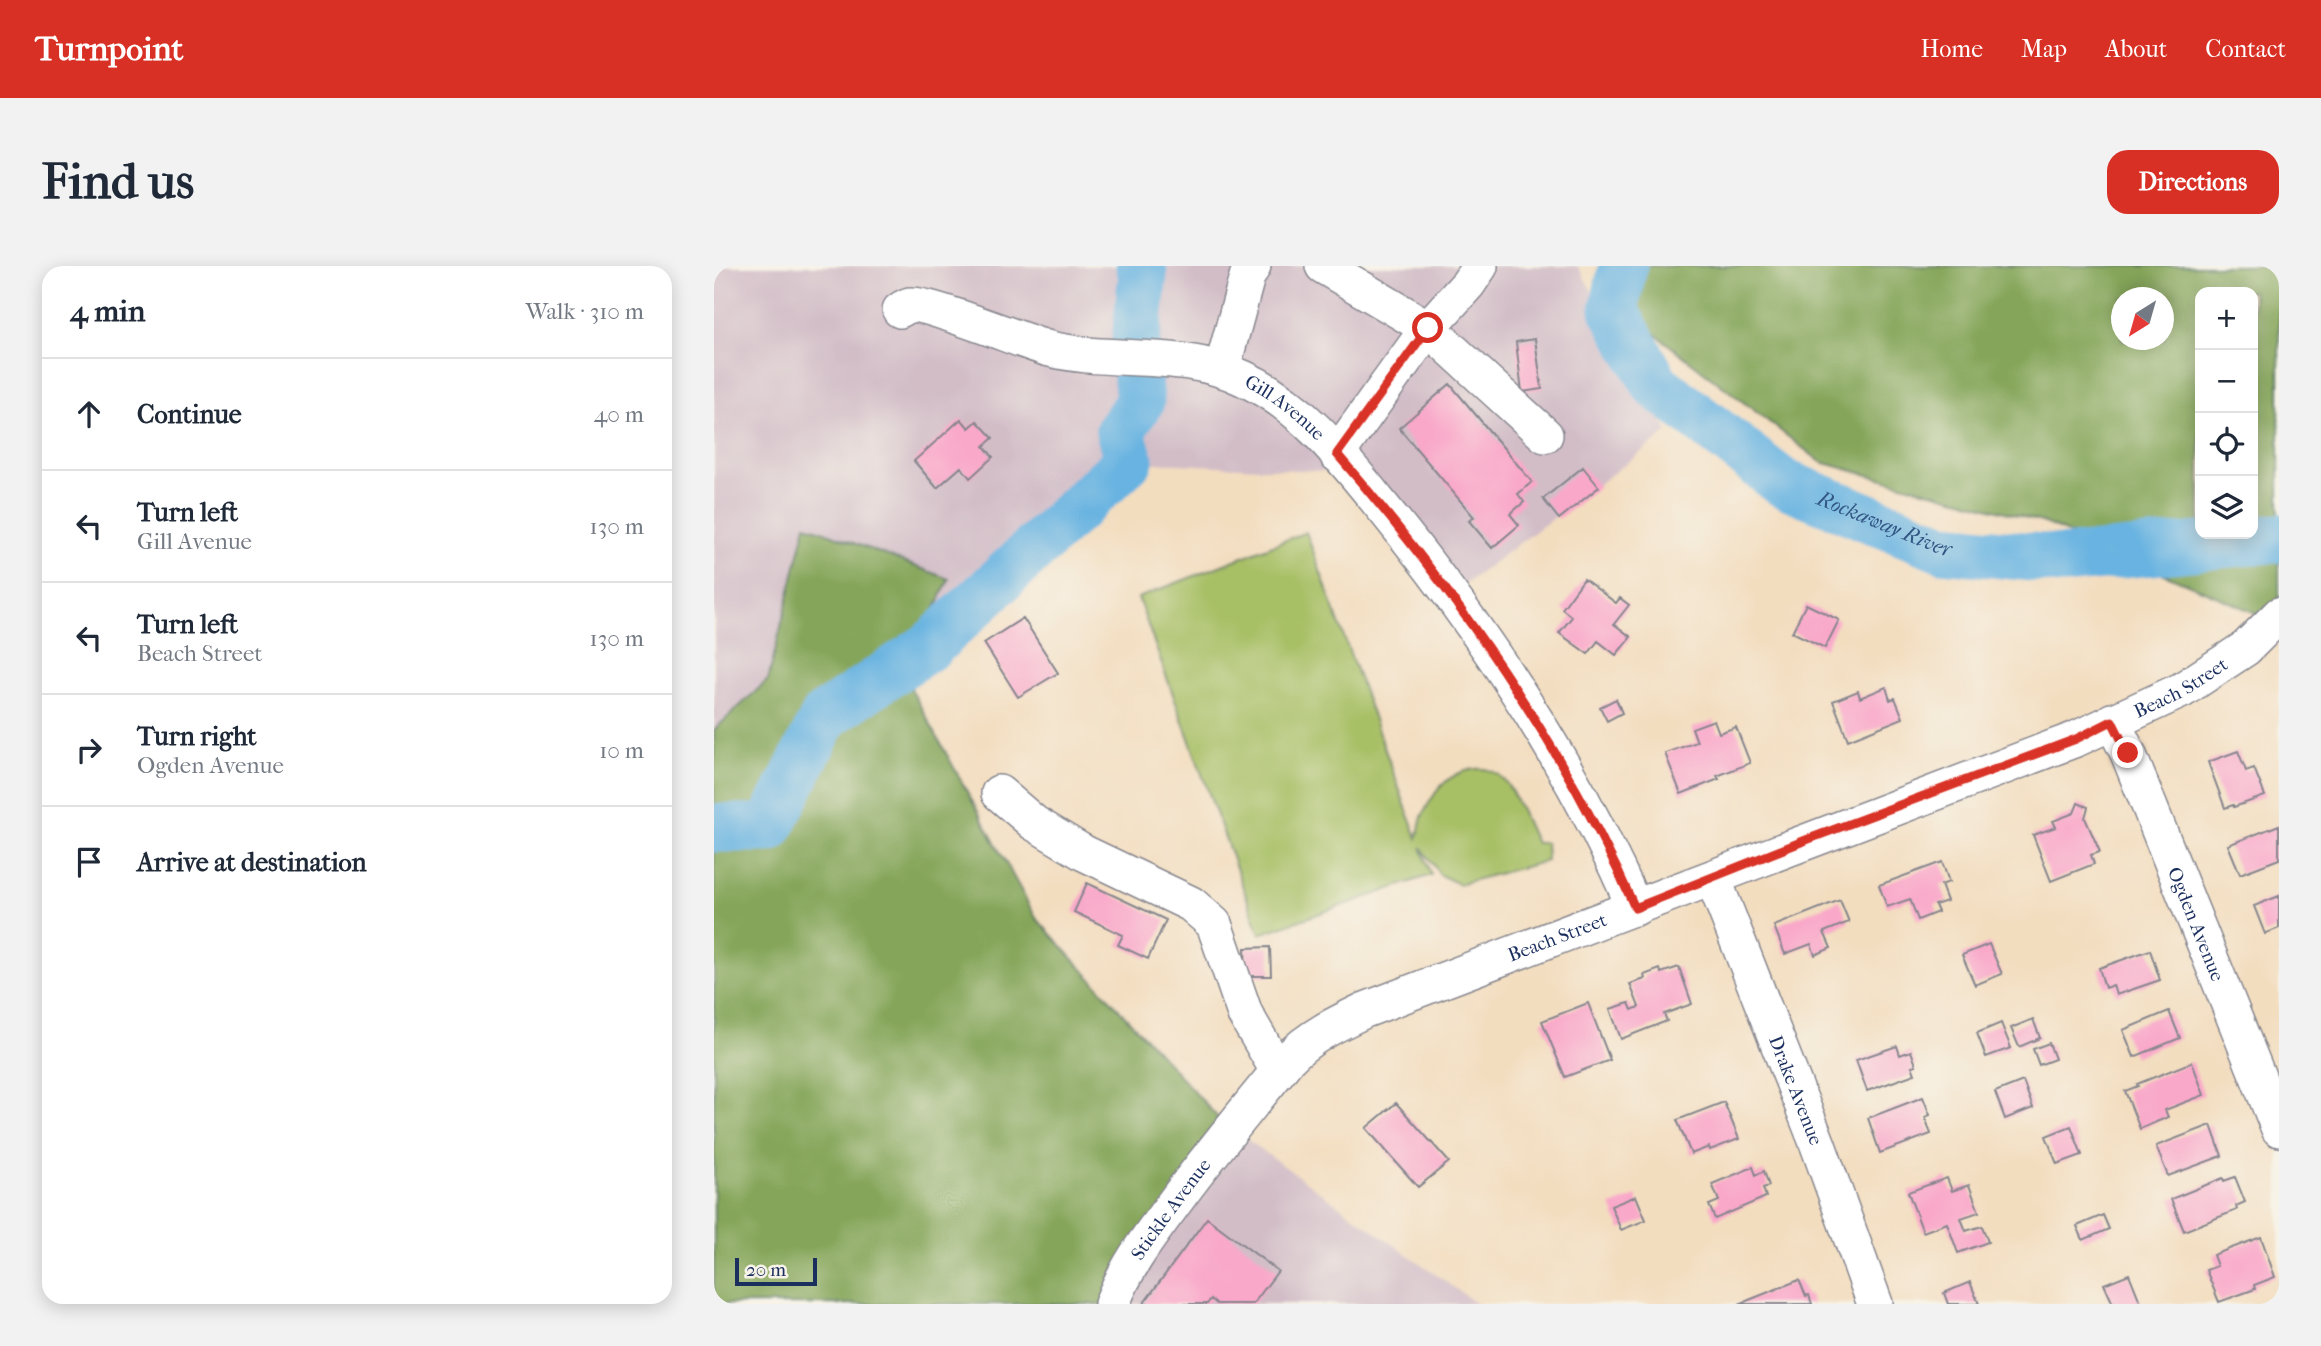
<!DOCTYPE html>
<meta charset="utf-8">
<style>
body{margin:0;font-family:"IM FELL French Canon",serif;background:#f2f2f3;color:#1f2937}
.controls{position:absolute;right:21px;top:21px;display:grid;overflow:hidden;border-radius:14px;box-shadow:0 4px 18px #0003}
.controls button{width:63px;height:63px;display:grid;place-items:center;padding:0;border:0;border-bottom:2px solid #e0e1e3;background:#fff;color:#1f2937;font:35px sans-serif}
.compass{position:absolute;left:1397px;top:21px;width:63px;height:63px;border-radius:50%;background:#fff;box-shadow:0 4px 18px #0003;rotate:217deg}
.scale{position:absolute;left:21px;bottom:18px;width:82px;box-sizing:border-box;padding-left:7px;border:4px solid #1b2f5e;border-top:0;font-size:19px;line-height:24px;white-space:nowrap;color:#1b2f5e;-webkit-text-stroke:5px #f7f3e8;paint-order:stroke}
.stop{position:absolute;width:21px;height:21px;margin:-16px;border:5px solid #d93025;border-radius:50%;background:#fff}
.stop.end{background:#d93025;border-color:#fff;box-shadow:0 2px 7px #0008}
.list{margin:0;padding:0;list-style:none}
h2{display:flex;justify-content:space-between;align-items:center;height:91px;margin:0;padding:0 28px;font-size:30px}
h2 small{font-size:23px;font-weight:400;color:#747a83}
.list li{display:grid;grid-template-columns:46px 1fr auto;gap:21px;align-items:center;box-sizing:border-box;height:112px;padding:0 28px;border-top:2px solid #e0e1e3}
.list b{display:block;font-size:26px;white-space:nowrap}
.list p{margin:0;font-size:23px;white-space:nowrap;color:#747a83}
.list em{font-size:23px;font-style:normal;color:#747a83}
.icon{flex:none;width:38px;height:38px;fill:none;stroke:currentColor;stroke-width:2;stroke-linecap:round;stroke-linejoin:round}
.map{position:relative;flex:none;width:1565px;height:1038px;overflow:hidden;border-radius:21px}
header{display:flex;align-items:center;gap:42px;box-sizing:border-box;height:98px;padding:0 35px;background:#d93025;color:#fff}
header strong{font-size:33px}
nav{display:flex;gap:38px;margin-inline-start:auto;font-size:24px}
.intro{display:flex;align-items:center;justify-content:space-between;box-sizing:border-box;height:168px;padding:0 42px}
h1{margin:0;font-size:49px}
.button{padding:18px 32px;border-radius:21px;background:#d93025;color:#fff;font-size:24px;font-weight:700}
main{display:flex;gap:42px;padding:0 42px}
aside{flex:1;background:#fff;border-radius:21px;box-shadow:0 4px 18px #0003}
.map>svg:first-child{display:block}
</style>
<header>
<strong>Turnpoint</strong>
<nav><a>Home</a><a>Map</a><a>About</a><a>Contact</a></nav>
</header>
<div class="intro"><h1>Find us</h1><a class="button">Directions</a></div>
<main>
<aside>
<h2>4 min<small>Walk · 310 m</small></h2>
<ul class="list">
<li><svg class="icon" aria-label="ahead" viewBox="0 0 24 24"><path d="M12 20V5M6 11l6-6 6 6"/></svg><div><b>Continue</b></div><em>40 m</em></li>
<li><svg class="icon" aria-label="left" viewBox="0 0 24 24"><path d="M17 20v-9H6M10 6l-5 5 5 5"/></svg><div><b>Turn left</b><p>Gill Avenue</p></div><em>130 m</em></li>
<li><svg class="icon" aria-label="left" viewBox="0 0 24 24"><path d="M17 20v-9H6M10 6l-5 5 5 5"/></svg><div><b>Turn left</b><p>Beach Street</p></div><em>130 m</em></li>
<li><svg class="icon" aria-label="right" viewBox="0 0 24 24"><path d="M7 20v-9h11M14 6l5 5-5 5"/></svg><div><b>Turn right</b><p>Ogden Avenue</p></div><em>10 m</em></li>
<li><svg class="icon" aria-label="arrive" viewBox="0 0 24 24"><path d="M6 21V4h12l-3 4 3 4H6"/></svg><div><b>Arrive at destination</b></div></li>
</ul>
</aside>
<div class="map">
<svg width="1565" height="1038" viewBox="0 0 1565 1038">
<rect width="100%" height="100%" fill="#f7f3e8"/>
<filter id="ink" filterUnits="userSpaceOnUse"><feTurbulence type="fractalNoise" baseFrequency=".0143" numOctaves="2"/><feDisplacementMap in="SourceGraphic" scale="14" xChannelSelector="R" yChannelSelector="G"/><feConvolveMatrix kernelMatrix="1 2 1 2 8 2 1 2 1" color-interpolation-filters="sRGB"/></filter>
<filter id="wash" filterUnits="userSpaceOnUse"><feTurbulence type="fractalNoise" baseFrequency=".00686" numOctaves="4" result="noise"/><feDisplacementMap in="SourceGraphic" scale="28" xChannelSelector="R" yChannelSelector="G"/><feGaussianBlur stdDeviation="1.57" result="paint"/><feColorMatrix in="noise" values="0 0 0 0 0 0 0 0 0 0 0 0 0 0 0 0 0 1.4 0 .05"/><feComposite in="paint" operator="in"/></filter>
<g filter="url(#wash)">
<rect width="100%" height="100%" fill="#f3ddbf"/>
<path fill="#d2bdc7" d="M0 0H864L954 166 735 330 628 206 420 196 190 410 92 260 54 414 0 464Z
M507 855 763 1038H359Z"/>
<path fill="#a7bf65" stroke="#617762" stroke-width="2" d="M592 266 703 572C705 566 706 558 708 551 719 527 733 506 761 503 775 501 784 507 793 518 805 536 812 558 822 577H832L833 595 745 618 726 609 707 581 717 609 546 668 424 332Z"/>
<path fill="#85a65a" stroke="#506a5c" stroke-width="2" fill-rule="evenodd" d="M926 0H1565V357L1328 256 1107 196 924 55ZM1486 26H1539V268H1486ZM1408 32H1450V74H1408Z
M92 259 235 313 190 410 322 652 507 855 411 1038H0V464L54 414Z"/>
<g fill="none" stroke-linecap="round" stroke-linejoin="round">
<g stroke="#68b3e1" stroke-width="49">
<path id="s1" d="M909 0 900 44 942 119 1069 217 1229 282 1348 294 1565 272"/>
<path d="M0 562H55L111 450 216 380 415 194 406 165 426 135 421 84 429 7 426 0"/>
</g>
</g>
<g id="blocks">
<path fill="#f9a8c9" d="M821 73 828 123 808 126 802 76Z
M736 118 818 216 804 228 810 236 796 248 805 259 778 282 755 255 760 251 685 162Z
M247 153 255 162 263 155 279 172 270 180 279 191 256 212 247 201 223 222 200 195Z
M869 201 885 221 845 253 829 233Z
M870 313 902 337 906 332 915 339 900 358 917 371 902 389 884 375 874 388 845 367 858 351 848 343Z
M1092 338 1125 354 1111 382 1078 366Z
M309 352 344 407 304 431 270 377Z
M1172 421 1176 434 1181 432 1189 452 1134 474 1119 435 1144 425 1146 432Z
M902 433 908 447 893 455 886 441Z
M1000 454 1005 467 1022 461 1036 497 1003 510 1005 513 967 528 951 487 983 476 978 462Z
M1524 485 1532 505 1540 502 1551 530 1520 541 1519 539 1511 542 1494 496Z
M1364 537 1374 541 1371 552 1386 586 1377 589 1380 598 1337 615 1319 569 1342 561 1339 555 1360 547Z
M1565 559V593L1526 608 1514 579Z
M1228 596 1235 616 1227 619 1233 635 1221 639 1224 646 1204 654 1196 633 1173 641 1165 619Z
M373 617 452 654 434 693 404 679 409 669 360 646Z
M1565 630V662L1551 668 1540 640Z
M1126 634 1135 656 1110 666 1117 682 1101 689 1097 678 1071 688 1060 660Z
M1275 678 1288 708 1261 719 1248 689Z
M556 681 557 710H532L531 682Z
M1436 684 1446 714 1402 729 1399 719 1391 722 1385 702Z
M965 701 978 738 950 748 953 755 907 773 896 743 915 737 918 744 925 741 916 718 931 713 930 709 946 703 947 707Z
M874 737 896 794 851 811 828 755Z
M1455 745 1466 772 1420 791 1409 764Z
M1319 753 1326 772 1305 781 1297 762Z
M1287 757 1297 782 1272 791 1263 767Z
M1335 777 1341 793 1325 799 1319 783Z
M1183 780 1186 789 1197 785 1202 799 1198 800 1201 808 1153 825 1142 794Z
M1478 796 1490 829 1451 844 1454 851 1426 863 1411 825 1424 820 1423 818Z
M1309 815 1319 842 1291 853 1281 826Z
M1209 831 1216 849 1211 851 1217 868 1166 887 1154 852Z
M1010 836 1025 873 996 884 995 881 977 888 963 854Z
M682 837 735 896 704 921 652 862Z
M1497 859 1508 890 1454 910 1442 880Z
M1357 860 1368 889 1343 898 1332 870Z
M1039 901 1042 909 1050 905 1055 920 1049 922 1052 931 1001 953 995 939 1005 935 998 918Z
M1521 911 1531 936 1522 940 1523 944 1470 965 1457 933 1509 912 1510 915Z
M1233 912 1238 925 1255 919 1265 946 1247 952 1252 965 1268 960 1274 976 1244 987 1233 957 1209 966 1194 926Z
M922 930 932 954 907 964 897 940Z
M1389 949 1395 963 1369 974 1363 960Z
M493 952 564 1005 539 1038H503L497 1033 493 1038H432L430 1037Z
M1547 971 1561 1011 1540 1019 1541 1023 1505 1036 1492 1004 1503 1000 1499 989Z
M1415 1008 1427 1038H1399L1390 1018Z
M1085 1014 1092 1030 1095 1029 1098 1038H1025Z
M1256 1016 1265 1038H1234L1230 1027Z"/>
</g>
</g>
<g filter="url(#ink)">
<use href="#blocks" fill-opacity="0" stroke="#87868e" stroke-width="2"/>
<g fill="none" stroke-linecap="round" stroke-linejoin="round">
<g stroke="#87868e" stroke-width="38">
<g id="minor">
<path d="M609 0 714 62 831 169"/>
<path id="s2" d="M186 44C189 42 192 40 196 39 211 36 308 75 332 82 397 99 466 82 529 112 589 139 631 195 671 244 770 366 858 498 921 642"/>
<path d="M508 103 533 11 539 0"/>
<path d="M623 188 714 62 754 18 766 0"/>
<path id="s3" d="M1398 455 1414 487 1565 863"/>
<path d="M285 527 320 557 370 587 477 638 500 658 531 748 564 805"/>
<path id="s4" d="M999 612 1104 879 1161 1038"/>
<path id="s5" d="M398 1038C411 1002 434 972 457 941 494 890 535 841 575 792 596 770 624 757 651 744L1362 473 1468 424 1532 382 1565 349"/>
</g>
</g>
<use href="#minor" stroke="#fff" stroke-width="35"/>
</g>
</g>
<g fill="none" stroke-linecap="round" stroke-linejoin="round" filter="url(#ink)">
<path stroke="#d93025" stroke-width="9" d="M714 62 623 188C742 326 847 475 921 642L1092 574 1362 473 1398 455 1414 487"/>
</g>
<g text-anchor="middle" stroke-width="5" stroke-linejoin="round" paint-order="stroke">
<g font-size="19" fill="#1b2f5e" stroke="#f7f3e8">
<text dy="7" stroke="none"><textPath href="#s2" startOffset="406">Gill Avenue</textPath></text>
<text dy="7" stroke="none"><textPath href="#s5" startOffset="1272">Beach Street</textPath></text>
<text dy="7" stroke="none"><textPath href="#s3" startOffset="220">Ogden Avenue</textPath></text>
<text dy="7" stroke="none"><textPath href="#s5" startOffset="600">Beach Street</textPath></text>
<text dy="7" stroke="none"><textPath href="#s4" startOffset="228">Drake Avenue</textPath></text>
<text dy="7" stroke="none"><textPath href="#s5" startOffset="112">Stickle Avenue</textPath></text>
</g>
<g font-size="21" font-style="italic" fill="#325785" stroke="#f7f3e8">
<text dy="7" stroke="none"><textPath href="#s1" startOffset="401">Rockaway River</textPath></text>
</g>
</g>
</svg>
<div class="controls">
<button>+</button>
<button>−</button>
<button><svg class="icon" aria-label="locate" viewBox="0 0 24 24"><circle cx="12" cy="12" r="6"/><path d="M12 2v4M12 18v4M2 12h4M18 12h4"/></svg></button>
<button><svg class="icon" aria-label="layers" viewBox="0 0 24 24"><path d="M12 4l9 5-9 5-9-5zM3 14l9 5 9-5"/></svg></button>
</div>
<svg class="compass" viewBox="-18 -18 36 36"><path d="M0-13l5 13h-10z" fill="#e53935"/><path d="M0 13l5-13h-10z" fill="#747a83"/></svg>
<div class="scale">20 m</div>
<div class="stop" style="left:714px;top:62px"></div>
<div class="stop end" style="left:1414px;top:487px"></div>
</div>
</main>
